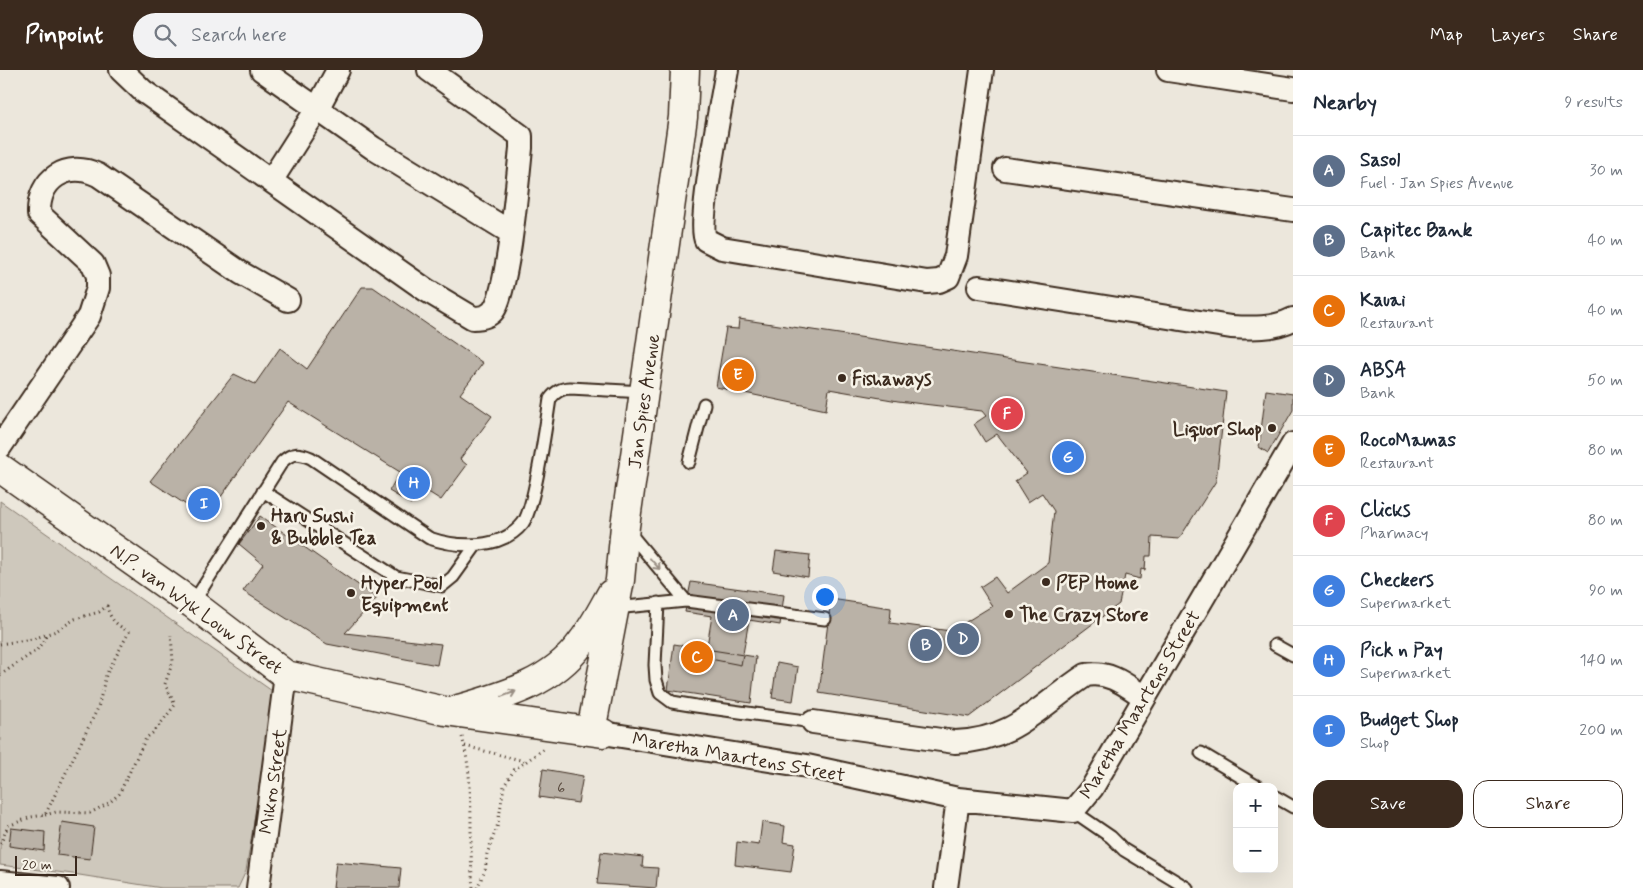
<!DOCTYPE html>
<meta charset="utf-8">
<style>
body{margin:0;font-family:Mynerve,sans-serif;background:#f2f2f3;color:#1f2937}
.controls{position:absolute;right:15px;bottom:15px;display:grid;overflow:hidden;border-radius:10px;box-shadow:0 5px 20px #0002}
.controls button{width:45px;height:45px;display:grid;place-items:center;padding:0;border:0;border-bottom:1px solid #e0e1e3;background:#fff;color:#1f2937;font:25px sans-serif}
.scale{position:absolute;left:15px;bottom:12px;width:62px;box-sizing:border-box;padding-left:5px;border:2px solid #3b2a1e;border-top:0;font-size:14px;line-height:18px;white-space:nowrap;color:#3b2a1e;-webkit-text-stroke:4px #f7f3e8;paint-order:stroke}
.you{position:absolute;left:824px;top:526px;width:18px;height:18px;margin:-12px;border:4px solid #fff;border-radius:50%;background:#1a73e8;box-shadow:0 0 0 8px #1a73e833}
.badge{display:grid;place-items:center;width:32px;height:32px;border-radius:50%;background:#3b2a1e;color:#fff;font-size:16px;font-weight:700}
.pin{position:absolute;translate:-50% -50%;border:2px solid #fff;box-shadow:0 1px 5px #0006}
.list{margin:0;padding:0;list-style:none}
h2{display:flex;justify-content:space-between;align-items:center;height:65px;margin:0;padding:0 20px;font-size:21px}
h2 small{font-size:16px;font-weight:400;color:#747a83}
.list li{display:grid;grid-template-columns:32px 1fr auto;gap:15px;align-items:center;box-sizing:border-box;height:70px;padding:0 20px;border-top:1px solid #e0e1e3}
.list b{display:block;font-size:19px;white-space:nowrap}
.list p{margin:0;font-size:16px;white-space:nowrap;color:#747a83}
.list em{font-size:16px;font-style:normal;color:#747a83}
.actions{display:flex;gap:10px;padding:15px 20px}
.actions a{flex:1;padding:11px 0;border:1px solid #3b2a1e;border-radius:15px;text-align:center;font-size:18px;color:#3b2a1e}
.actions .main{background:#3b2a1e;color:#fff}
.icon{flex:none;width:28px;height:28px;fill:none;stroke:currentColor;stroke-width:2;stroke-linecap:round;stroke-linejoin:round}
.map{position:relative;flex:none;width:1293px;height:818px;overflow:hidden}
header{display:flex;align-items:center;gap:30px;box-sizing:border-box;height:70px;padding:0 25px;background:#3b2a1e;color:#fff}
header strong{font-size:24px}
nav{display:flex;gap:28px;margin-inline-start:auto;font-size:18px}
.search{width:350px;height:45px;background:#f2f2f3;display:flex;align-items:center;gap:12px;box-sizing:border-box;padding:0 18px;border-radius:28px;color:#747a83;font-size:19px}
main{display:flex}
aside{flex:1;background:#fff}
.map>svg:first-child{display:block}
</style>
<header>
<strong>Pinpoint</strong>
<div class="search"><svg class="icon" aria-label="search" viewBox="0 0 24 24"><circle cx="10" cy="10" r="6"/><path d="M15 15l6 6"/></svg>Search here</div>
<nav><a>Map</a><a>Layers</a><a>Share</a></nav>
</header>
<main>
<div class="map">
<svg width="1293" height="818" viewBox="0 0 1293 818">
<rect width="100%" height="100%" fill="#ece7dc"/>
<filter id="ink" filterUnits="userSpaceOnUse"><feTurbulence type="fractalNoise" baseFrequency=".02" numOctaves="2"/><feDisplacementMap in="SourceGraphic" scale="10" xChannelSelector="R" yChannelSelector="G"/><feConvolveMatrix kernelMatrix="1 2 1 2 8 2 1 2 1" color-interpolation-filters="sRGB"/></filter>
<g filter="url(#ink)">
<path fill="#cec8bc" stroke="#84796d" d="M0 431 275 623 246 801 238 818H162L73 804 0 795Z"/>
<path fill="#bab2a7" stroke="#3b2a1e" d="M362 217H373L483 293 460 324 492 346 460 389 467 395 441 430 422 418 411 434 389 421 400 402 288 332 206 448 150 411 234 304 255 314 280 278 307 299Z
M739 249 1226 322 1216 411 1179 469 1152 467 1151 486H1146L1145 500 1141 499 1140 509 1125 505 1119 534 969 647 819 623 831 529 891 538 890 553 951 561 992 536 980 517 995 507 1007 523 1048 493 1054 441 1042 423 1028 432 1015 411 1027 403 997 364 985 372 974 354 986 346 982 341 898 331 829 319 826 340 716 317 726 258 738 259Z
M1266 320 1293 324V340L1268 383 1259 377Z
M260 446 377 528 345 563 441 574 437 595 327 574 243 521 263 494 239 474Z
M776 481 810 485 808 507 773 501Z
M691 512 784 525 780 555 749 550 741 595 705 588 712 546 685 542Z
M674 574 756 587 751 633 668 620Z
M777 593 798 597 793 631 772 628Z
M543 699 583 706 578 733 539 727Z
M62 752 94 757 90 789 57 785Z
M762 752 785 756 783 772 795 774 791 802 735 795 737 772 759 775Z
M11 758 45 762 44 781 9 776Z
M601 782 643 787 642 797 658 798 656 818 597 814Z
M336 792 401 798 399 818H333Z"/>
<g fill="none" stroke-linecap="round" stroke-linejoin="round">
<g stroke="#3b2a1e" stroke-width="15">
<path id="lane" d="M689 392 704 334
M263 421 396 507 442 516 453 507 476 475
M628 461 686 531
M193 533 282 392C292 382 299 383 311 388L429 468C458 478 502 480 523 453 535 437 546 354 550 329 555 322 561 318 570 318L644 322
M658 533 655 595 656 610 660 623 672 632 696 636 813 652
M615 538 686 531 825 549
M1275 575 1293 585
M1201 683 1258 717
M1274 726 1293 737
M1073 741 1111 767 1124 780 1187 818"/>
</g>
<g stroke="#3b2a1e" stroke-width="26">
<path id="street" d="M121 0 143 21 426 220 473 248C481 248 488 247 493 241 508 223 518 107 521 78V66L429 0
M262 0 373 78 510 162
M727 0C723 25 697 155 706 170L722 178 927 212 939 211 948 207 956 186 982 0
M1168 0 1293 19
M1005 99 1293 140
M271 111 317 39 338 0
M979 217 1231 257C1252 258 1274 259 1293 249
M0 377 89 246 98 218V206L93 194 39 144C38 109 67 90 98 105L241 203 288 230
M813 652 955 672C1015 670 1039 636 1086 605 1110 601 1126 615 1144 627
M603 663 807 696 958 729 1073 741 1092 718 1293 374
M0 812 58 818
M258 818 286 605
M946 818 958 729"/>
</g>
<g stroke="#3b2a1e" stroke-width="31">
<path id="secondary" d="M0 398 193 534 286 605 445 641 603 663
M459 639C504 626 552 613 581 573 593 558 602 540 611 524
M591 661 620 510 625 456 683 47 685 0"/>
</g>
<path stroke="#3b2a1e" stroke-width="3" stroke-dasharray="1 4" stroke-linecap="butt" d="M0 574 33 569 56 561 75 549 99 542 107 536C110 550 117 555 129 562L106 605 98 638 45 745 31 747 8 756 0 775
M0 605 37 580 48 564
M462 667C476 717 468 768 473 818
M465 676 524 691
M45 745 56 742 90 743 109 733 119 724 146 668 154 662 175 635 165 614 173 591 171 565
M477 818 485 801 487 784 498 754 504 716 514 700 545 678"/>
<use href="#lane" stroke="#f7f3e8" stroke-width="11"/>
<use href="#street" stroke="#f7f3e8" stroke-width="22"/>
<use href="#secondary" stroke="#f7f3e8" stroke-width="28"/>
</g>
<defs><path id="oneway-shaft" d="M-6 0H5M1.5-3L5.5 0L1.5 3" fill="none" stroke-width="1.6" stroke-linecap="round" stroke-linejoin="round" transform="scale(1.25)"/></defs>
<g stroke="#998e83">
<use href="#oneway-shaft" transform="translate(655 494) rotate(48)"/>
<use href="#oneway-shaft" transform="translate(509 624) rotate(-21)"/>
</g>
</g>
<g fill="#3b2a1e" stroke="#f7f3e8" stroke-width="2">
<circle cx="842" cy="308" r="5"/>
<circle cx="1272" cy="358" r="5"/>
<circle cx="261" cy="456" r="5"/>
<circle cx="1046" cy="512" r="5"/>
<circle cx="351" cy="523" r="5"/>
<circle cx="1009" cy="544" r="5"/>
</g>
<g text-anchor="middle" stroke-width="5" stroke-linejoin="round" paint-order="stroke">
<g font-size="16" fill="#5b4c40">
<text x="561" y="723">6</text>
</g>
<g font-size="19" font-weight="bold" fill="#3b2a1e" stroke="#f7f3e8" text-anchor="start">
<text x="852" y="315">Fishaways</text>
<text x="1262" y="365" text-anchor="end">Liquor Shop</text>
<text x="271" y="452">Haru Sushi<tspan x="271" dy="22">&amp; Bubble Tea</tspan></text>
<text x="361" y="519">Hyper Pool<tspan x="361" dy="22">Equipment</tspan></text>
<text x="1056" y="519">PEP Home</text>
<text x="1019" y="551">The Crazy Store</text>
</g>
<g font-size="19" fill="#3b2a1e" stroke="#f7f3e8">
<text transform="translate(643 331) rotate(-82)" y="7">Jan Spies Avenue</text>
<text transform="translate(197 538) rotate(36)" y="7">N.P. van Wyk Louw Street</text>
<text transform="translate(1139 634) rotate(-59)" y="7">Maretha Maartens Street</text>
<text transform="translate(739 686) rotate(10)" y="7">Maretha Maartens Street</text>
<text transform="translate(272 711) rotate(-82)" y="7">Mikro Street</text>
</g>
</g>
</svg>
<div class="controls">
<button>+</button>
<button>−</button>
</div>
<div class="scale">20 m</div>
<div class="you"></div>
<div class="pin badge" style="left:733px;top:545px;background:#5c6f8a">A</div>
<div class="pin badge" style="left:926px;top:575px;background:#5c6f8a">B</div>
<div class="pin badge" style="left:697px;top:587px;background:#e8710a">C</div>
<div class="pin badge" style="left:963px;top:569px;background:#5c6f8a">D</div>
<div class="pin badge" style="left:738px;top:305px;background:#e8710a">E</div>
<div class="pin badge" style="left:1007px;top:344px;background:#e0444e">F</div>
<div class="pin badge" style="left:1068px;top:387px;background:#3f7fe0">G</div>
<div class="pin badge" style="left:414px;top:413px;background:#3f7fe0">H</div>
<div class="pin badge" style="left:204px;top:434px;background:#3f7fe0">I</div>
</div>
<aside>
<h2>Nearby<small>9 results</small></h2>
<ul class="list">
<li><span class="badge" style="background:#5c6f8a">A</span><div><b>Sasol</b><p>Fuel · Jan Spies Avenue</p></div><em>30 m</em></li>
<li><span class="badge" style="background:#5c6f8a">B</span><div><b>Capitec Bank</b><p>Bank</p></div><em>40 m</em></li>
<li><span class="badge" style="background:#e8710a">C</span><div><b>Kauai</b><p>Restaurant</p></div><em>40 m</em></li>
<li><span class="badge" style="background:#5c6f8a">D</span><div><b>ABSA</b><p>Bank</p></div><em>50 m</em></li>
<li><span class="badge" style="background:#e8710a">E</span><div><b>RocoMamas</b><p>Restaurant</p></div><em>80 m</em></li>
<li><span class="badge" style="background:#e0444e">F</span><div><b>Clicks</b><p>Pharmacy</p></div><em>80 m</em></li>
<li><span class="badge" style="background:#3f7fe0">G</span><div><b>Checkers</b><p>Supermarket</p></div><em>90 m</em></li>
<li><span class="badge" style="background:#3f7fe0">H</span><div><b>Pick n Pay</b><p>Supermarket</p></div><em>140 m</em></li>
<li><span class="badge" style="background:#3f7fe0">I</span><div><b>Budget Shop</b><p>Shop</p></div><em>200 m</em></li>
</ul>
<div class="actions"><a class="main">Save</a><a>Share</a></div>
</aside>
</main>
